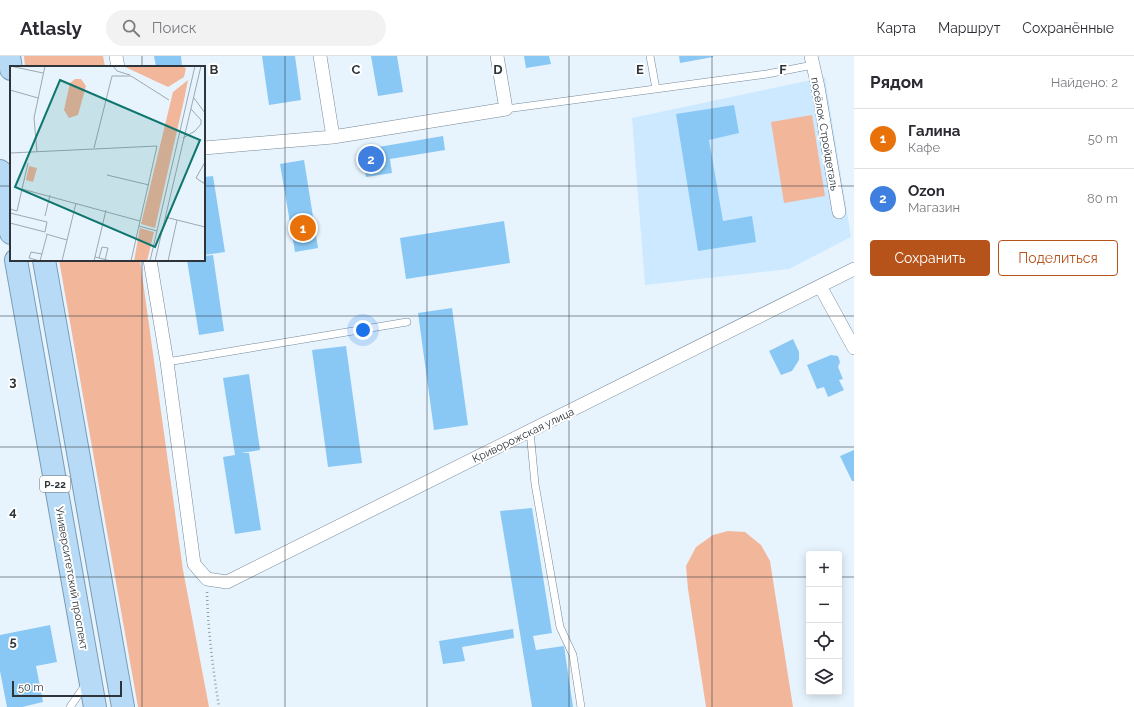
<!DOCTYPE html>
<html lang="ru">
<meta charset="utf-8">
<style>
body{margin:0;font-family:Raleway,sans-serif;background:#f2f2f3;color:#2b2b33}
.controls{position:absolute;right:12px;bottom:12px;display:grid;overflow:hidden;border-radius:4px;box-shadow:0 2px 10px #0003}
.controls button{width:36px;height:36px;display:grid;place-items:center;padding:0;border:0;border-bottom:1px solid #e1e1e2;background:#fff;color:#2b2b33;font:20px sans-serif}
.scale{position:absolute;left:12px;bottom:10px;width:110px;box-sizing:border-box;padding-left:4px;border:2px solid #2d353b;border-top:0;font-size:11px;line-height:14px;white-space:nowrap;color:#2d353b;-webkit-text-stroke:3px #fff;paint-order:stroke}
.you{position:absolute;left:363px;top:274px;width:14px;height:14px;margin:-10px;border:3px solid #fff;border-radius:50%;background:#1a73e8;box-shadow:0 0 0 6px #1a73e833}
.badge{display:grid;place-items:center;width:26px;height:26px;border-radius:50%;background:#b6531a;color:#fff;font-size:13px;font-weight:700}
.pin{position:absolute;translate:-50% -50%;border:2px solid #fff;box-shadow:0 1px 4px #0006}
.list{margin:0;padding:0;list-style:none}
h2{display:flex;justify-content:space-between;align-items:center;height:52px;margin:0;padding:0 16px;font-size:17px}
h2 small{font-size:13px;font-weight:400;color:#7c7c81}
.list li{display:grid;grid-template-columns:26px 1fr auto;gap:12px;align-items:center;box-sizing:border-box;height:60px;padding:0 16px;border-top:1px solid #e1e1e2}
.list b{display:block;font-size:15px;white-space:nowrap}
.list p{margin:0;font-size:13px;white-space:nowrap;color:#7c7c81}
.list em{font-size:13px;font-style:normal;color:#7c7c81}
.actions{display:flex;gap:8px;padding:12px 16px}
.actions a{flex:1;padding:9px 0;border:1px solid #b6531a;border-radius:4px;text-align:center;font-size:14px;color:#b6531a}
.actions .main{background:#b6531a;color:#fff}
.icon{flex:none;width:22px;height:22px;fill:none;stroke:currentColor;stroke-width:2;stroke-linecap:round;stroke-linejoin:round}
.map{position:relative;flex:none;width:854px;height:651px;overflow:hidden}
header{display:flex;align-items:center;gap:24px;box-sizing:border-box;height:56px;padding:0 20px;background:#fff;border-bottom:1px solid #e1e1e2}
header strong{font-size:19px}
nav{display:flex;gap:22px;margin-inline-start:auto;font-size:14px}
.search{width:280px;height:36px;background:#f2f2f3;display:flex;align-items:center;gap:10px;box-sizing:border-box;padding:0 14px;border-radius:22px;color:#7c7c81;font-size:15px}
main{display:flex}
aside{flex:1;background:#fff}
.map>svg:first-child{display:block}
</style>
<header>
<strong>Atlasly</strong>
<div class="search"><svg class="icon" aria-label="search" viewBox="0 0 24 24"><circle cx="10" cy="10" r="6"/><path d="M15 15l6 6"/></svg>Поиск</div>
<nav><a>Карта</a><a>Маршрут</a><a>Сохранённые</a></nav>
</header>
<main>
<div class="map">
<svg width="854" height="651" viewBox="0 0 854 651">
<rect width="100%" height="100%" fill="#e7f4fe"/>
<path fill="#cde9ff" d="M825 21 851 181 789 213 645 229 632 62Z"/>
<path fill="#f2b69b" d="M24 0H103L105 11H25Z
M812 59 825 140 784 147 771 66Z
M59 204H140L183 514 209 651H138Z
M728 475 745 476 761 489 770 505 793 651H706L688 533 686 510 696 491 713 479Z"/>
<path fill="#89c8f5" d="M154 0H181L182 11H156Z
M262 0H295L301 44 269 49Z
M371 0H397L403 36 378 40Z
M524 0H549L551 8 526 12Z
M679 0H713V1L680 7Z
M734 49 739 77 709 84 723 165 752 160 756 186 698 195 676 58Z
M443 80 445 94 390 103 392 117 366 121 361 94Z
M304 104 318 192 295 196 280 108Z
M213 120 225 196 204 199V121Z
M504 165 510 207 406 223 400 182Z
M213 199 224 275 199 279 187 204H204V200Z
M452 252 468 369 434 374 418 257Z
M793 283 799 296V304L792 315 781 319 769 295Z
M346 290 362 407 328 411 312 294Z
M831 299 838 300 840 306 838 311 843 323 839 324 844 334 828 341 824 331 817 333 807 309Z
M249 318 260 394 241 397H249L261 474 235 478 223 401 235 399 223 322Z
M854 394V425H852L840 400Z
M532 452 552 577 533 580 536 594 564 590 573 651H532L500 455Z
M50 569 57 606 36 610 43 646 22 651H7L0 615V579Z
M513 573 514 582 462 591 465 605 443 608 439 585Z"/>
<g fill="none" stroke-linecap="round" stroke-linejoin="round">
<g stroke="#768998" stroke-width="8">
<path id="service" d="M650 0 656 33
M506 53 767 18 813 9
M167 306 407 266
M530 375 535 428 560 571 573 599 581 651
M70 651 86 628"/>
</g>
<g stroke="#768998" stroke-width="14">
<path id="minor" d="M116 0 118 11
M320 0 333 81
M811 0 818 31 839 156
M204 92 333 81 506 53 497 0
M150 204 167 306 194 508 207 523 227 526 854 213
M820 230 854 292"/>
</g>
<g stroke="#7b9bb3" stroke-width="24">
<path id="trunk" d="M9 0 11 13
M0 115 11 177
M16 204 95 651
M44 204 123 651"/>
</g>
<path stroke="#939ea6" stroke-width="2.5" stroke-dasharray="1 3" stroke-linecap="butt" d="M207 536C208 575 213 613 219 651"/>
<use href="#service" stroke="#fff" stroke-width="7"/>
<use href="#minor" stroke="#fff" stroke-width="13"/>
<use href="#trunk" stroke="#b7dbf6" stroke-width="22"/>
</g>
<path fill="none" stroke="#2d353b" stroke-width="1" stroke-opacity="0.55" d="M142 0V11M285 0V651M427 0V651M569 0V651M712 0V651M0 130H11M204 130H854M142 204V651M0 260H854M0 391H854M0 521H809M839 521H854"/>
<g text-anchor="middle" stroke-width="4" stroke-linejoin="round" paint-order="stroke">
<rect fill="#fff" stroke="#6c7276" stroke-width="1" x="40" y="420" width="30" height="16" rx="3"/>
<g font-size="10" font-weight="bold" fill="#2d353b">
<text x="55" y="432">Р-22</text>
</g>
<g font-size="11" fill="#2d353b" stroke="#fff">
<text transform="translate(825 78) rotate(80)" y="4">посёлок Стройдеталь</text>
<text transform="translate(523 379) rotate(-26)" y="4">Криворожская улица</text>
<text transform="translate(72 522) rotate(80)" y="4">Университетский проспект</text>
</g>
</g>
<g transform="translate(10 10)">
<rect width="195" height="195" fill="#e7f4fe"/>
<path d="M113 0H171L176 2 174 11 158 21ZM65 13H71L76 20 68 49 59 52 54 44 60 17ZM178 14 174 34 145 162 131 158 163 26ZM19 100 27 102 23 116 16 114ZM130 162 144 166 137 195H124Z" fill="#f2b69b"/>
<path fill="none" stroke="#9da8b0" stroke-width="1" d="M0 0 33 7M103 0 107 5 120 9M0 24 28 32M184 32 195 47M173 72 185 65 191 58V54L181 43M84 82 102 10H121L159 34M27 86 24 52 35 0M0 87 147 80 121 195M195 96 186 112 195 118M97 109 139 119M12 123 130 155M0 143 7 145 18 97M0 147 37 156 35 166 0 157M35 150 40 129M155 151 195 161M129 160 147 165M36 168 57 174M85 191 101 195M89 192 92 181 98 182 95 194M30 195 19 192 21 186 32 188M30 195 37 169M52 195 66 137M84 195 96 144M140 195 185 0M145 195 191 0M158 195 167 154"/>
<path fill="#0f766e" fill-opacity="0.15" stroke="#0f766e" stroke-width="2" d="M50 14 190 74 145 181 5 121Z"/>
<rect width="195" height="195" fill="none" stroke="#2d353b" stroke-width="2"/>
</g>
<g font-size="13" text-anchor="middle" font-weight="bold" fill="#2d353b" stroke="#fff" stroke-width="4" stroke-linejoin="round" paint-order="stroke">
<text x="214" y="18">B</text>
<text x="356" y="18">C</text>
<text x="498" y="18">D</text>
<text x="640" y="18">E</text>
<text x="783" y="18">F</text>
<text x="13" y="330">3</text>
<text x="13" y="460">4</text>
<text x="13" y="590">5</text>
</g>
</svg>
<div class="controls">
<button>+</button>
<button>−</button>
<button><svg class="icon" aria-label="locate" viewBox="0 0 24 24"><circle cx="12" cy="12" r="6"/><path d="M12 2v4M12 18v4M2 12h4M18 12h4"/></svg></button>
<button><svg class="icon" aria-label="layers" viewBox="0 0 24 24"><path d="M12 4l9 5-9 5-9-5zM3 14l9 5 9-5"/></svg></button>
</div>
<div class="scale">50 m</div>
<div class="you"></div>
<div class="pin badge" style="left:303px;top:172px;background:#e8710a">1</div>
<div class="pin badge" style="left:371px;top:103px;background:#3f7fe0">2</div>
</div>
<aside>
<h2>Рядом<small>Найдено: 2</small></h2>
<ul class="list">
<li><span class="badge" style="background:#e8710a">1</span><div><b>Галина</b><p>Кафе</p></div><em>50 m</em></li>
<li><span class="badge" style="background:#3f7fe0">2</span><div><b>Ozon</b><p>Магазин</p></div><em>80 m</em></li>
</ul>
<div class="actions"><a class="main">Сохранить</a><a>Поделиться</a></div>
</aside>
</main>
